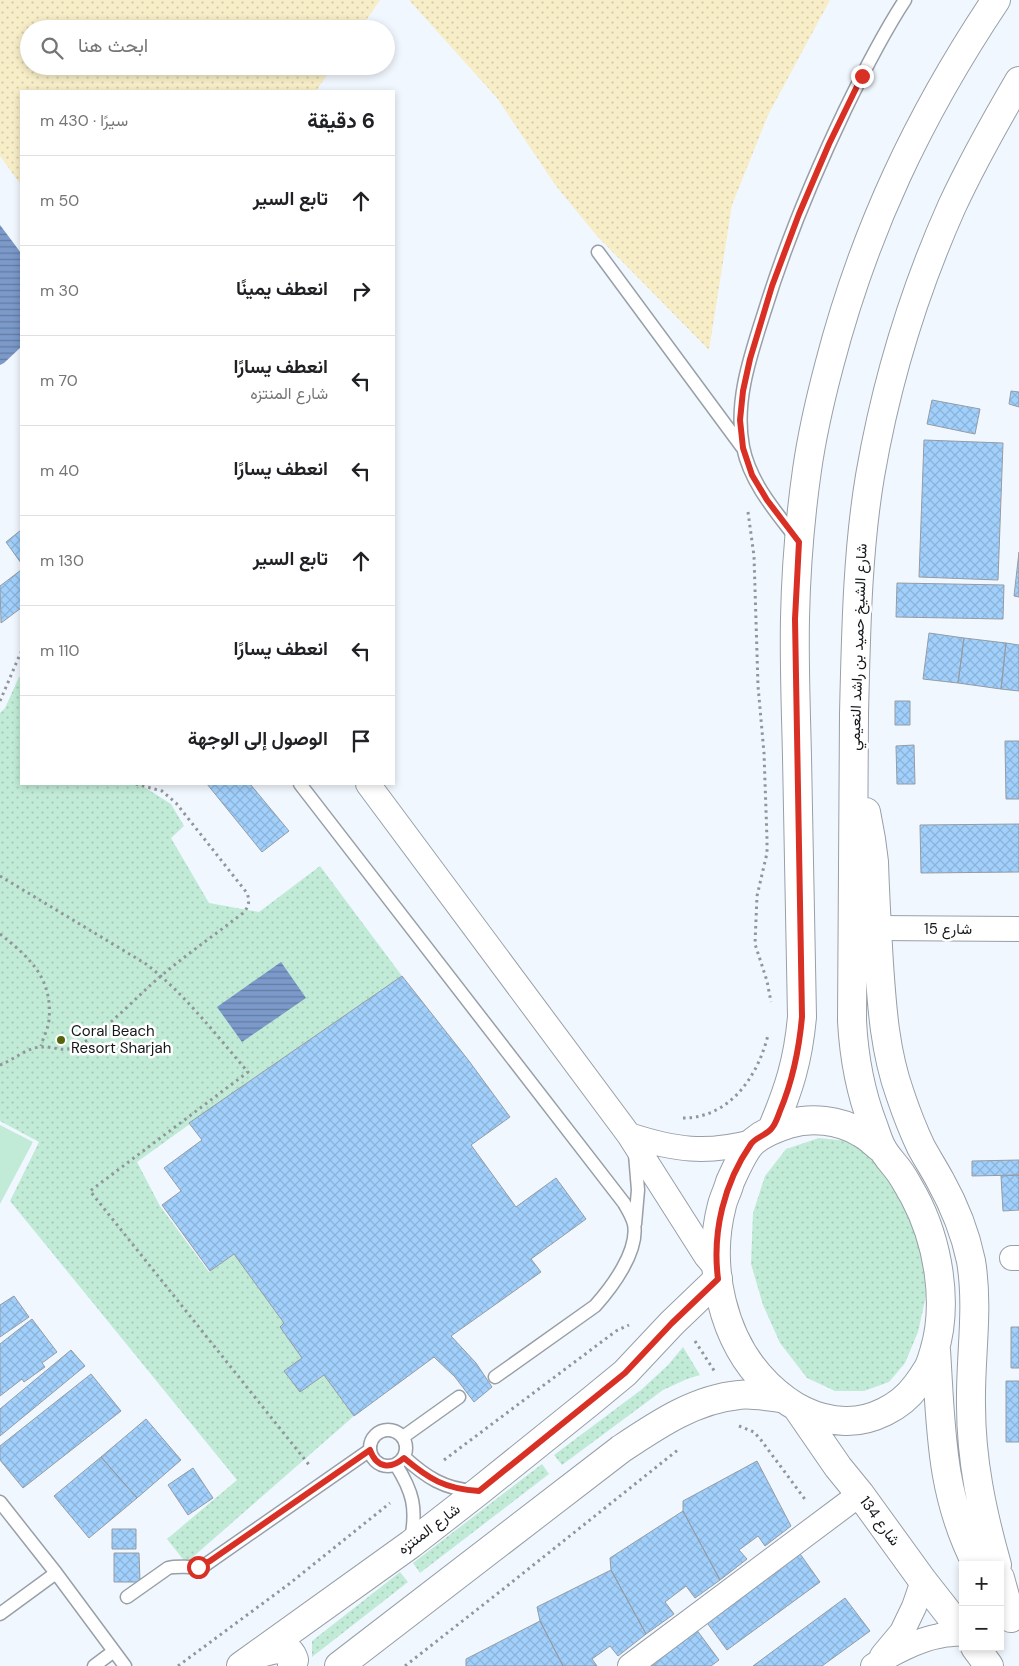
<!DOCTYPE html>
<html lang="ar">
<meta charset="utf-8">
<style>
body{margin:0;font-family:"DM Sans",Vazirmatn,sans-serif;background:#f6f6f6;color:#202124;direction:rtl}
.controls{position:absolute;right:15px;bottom:15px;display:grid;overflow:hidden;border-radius:0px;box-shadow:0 2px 8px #0003}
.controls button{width:45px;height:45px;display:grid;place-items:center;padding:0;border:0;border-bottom:1px solid #e0e0e0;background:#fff;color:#202124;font:25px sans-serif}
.stop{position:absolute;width:15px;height:15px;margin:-11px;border:4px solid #d93025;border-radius:50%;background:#fff}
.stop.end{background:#d93025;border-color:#fff;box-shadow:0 1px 5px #0008}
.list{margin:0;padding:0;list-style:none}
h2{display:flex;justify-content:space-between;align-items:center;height:65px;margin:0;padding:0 20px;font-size:21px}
h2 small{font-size:16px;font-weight:400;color:#757577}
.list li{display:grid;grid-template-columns:32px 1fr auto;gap:15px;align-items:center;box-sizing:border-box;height:90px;padding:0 20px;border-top:1px solid #e0e0e0}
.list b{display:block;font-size:19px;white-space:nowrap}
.list p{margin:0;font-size:16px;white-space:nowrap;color:#757577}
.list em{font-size:16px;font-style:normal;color:#757577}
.icon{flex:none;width:28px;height:28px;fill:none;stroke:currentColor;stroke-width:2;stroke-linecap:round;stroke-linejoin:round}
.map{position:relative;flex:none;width:1019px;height:1666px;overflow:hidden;direction:ltr}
.search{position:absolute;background:#fff;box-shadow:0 2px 8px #0003;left:20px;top:20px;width:375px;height:55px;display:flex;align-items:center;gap:12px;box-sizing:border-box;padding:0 18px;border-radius:28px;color:#757577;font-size:19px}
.panel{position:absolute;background:#fff;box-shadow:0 2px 8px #0003;left:20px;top:90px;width:375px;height:695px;border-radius:0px;direction:rtl}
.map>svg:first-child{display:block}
</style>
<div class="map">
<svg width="1019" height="1666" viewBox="0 0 1019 1666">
<defs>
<pattern id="grass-dots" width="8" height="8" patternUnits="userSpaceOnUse" patternTransform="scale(1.25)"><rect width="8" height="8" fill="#c1ebd7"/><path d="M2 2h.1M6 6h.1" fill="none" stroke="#a5c9b8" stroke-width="1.8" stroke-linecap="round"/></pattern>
<pattern id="sand-dots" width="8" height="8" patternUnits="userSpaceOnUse" patternTransform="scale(1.25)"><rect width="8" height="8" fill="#f7edc7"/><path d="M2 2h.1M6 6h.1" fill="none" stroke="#d3caaa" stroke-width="1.8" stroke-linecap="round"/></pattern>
<pattern id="water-rules" width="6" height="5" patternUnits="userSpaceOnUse" patternTransform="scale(1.25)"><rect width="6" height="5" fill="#7b99c9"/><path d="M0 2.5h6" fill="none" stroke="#647ca2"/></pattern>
<pattern id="building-cross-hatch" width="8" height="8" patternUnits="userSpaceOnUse" patternTransform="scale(1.25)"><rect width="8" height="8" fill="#a2d0fc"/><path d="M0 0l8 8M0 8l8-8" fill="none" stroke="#8bb2d7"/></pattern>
</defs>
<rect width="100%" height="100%" fill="#f1f7fe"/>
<path fill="url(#grass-dots)" d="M19 677H21V784H138L141 785 171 804 184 826 171 838 209 903 259 912 320 866 402 976 247 1083 137 1162 160 1206 209 1272 234 1254 284 1323 280 1327 302 1358 284 1371 300 1392 324 1375 354 1416 186 1563 167 1539 237 1480 10 1201 39 1142 0 1121V713L5 708Z
M819 1138 848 1141 867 1152 889 1177 909 1213 923 1258 926 1296 918 1332 905 1363 889 1382 864 1391H835L807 1378 780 1343 763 1305 751 1264 753 1213 765 1176 786 1149Z
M683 1347 700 1375 687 1379 663 1390 562 1465 554 1455 641 1390 668 1365Z
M542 1464 549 1474 420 1573 413 1563Z
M400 1572 408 1582 312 1657V1641Z"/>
<path fill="url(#sand-dots)" d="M0 0H380L360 29H29V66H333L316 91H21V185L0 156Z
M409 0H830L768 115 732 205 709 350 597 236 556 186 497 98Z"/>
<path fill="#c1ebd7" d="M0 1125 33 1142 0 1204Z"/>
<path fill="url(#water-rules)" d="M0 225 21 253V347L4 363 0 365Z
M281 962 306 998 242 1042 217 1007Z"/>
<path fill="url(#building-cross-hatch)" stroke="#959ca4" d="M1011 391 1019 392V407L1009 404Z
M932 400 980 409 975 434 927 424Z
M924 440 1003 443 998 580 919 577Z
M21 530V563L6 542Z
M1019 552V597L1014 596Z
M21 570V608L1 623 0 586Z
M897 583 1004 585 1003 619 896 617Z
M929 633 964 638 958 683 923 679Z
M964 638 1006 643 1001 689 958 683Z
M1006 643 1019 645V691L1001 689Z
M895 701H910V725H895Z
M1005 741H1019V799H1006Z
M914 745 915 784H897L896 746Z
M207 784H250L289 831 262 852Z
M1019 824V872L921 873 920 825Z
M402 976 469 1061 510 1117 471 1145 516 1207 556 1178 586 1219 531 1259 541 1272 451 1336 476 1363 492 1387 474 1402 455 1377 434 1357 354 1416 324 1375 300 1392 284 1371 302 1358 280 1327 284 1323 234 1254 210 1271 162 1205 181 1191 164 1168 202 1140 189 1123Z
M1019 1160V1175L972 1176V1161Z
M1019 1175V1210L1003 1211 1001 1176Z
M14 1296 29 1317 0 1337V1305Z
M32 1319 57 1352 42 1363 45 1367 24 1382 22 1379 0 1396V1344Z
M1011 1327H1019V1368H1011Z
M71 1350 85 1366 0 1436V1409Z
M91 1374 121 1411 23 1488 0 1460V1446Z
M1006 1381H1019V1442H1006Z
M146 1419 181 1460 137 1498 101 1457Z
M101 1457 137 1498 89 1538 54 1496Z
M757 1461 791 1526 765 1546 758 1536 739 1550 747 1559 720 1580 683 1511V1501Z
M193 1468 213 1498 188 1515 168 1485Z
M683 1511 720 1580 695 1598 686 1586 665 1602 674 1614 646 1634 611 1570 610 1558Z
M112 1529H136V1549H112Z
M798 1551 820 1582 727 1650 705 1620Z
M114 1553H139L140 1582H114Z
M611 1570 646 1634 618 1656 610 1646 592 1659 597 1666H563L540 1621 537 1607Z
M845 1598 870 1631 822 1666H753Z
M540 1621 563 1666H466V1659Z
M696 1629 719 1660 711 1666H646Z"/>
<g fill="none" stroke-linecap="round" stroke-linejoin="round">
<g stroke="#989fa7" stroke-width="15">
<path id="lane" d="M598 252 742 447
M796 538C775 511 750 482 743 447 734 401 751 354 765 310 786 242 814 175 845 110 863 73 882 35 905 0
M300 784 624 1203C628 1210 632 1216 634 1224 639 1251 612 1287 595 1306L495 1377
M635 1154 638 1190 635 1224
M370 1448a18 18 0 1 1 36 0a18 18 0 1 1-36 0Z
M403 1437 459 1397
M404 1457C426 1477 444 1489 474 1491
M396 1465C413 1492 417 1508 411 1540
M0 1502 56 1573 125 1666
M127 1597 168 1568C181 1565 192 1569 205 1565L370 1450
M0 1614 56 1573
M94 1666 114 1651"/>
</g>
<g stroke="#989fa7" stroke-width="26">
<path id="street" d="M368 784 629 1135 706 1256 717 1269
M877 928 1019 929
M629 1135C675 1150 706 1154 752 1142
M1012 1258H1019
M882 1656 902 1632 914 1607 923 1581
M630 1666 860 1494
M873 1666C888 1655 920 1639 939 1636 946 1634 955 1634 963 1633"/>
</g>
<g stroke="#989fa7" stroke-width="30">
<path id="secondary" d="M260 1653C273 1650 289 1643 294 1660L292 1666
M241 1666 411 1544 479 1491 591 1401 625 1373 672 1323 718 1279
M339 1666 621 1449C657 1425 695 1399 739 1395 752 1393 768 1397 781 1398"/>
</g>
<g stroke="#989fa7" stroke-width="30">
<path id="primary" d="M866 812 871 839 874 862C875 896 877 930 879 964 882 1008 885 1052 900 1094 906 1112 913 1130 921 1147 927 1158 934 1169 940 1180 954 1205 965 1232 971 1261 979 1309 970 1357 971 1405 971 1460 982 1512 997 1565
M772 1129C789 1089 798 1061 802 1017 800 930 799 844 797 757 796 711 794 664 795 618 796 569 800 519 807 470 812 435 820 400 829 366 864 231 919 115 996 0
M882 1149C875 1144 868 1136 859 1132 839 1120 811 1117 789 1124 776 1128 765 1132 754 1141 745 1148 735 1171 730 1182 728 1190 724 1197 722 1205 706 1266 722 1341 768 1385 790 1406 814 1420 845 1421 871 1422 901 1407 916 1386 920 1381 924 1375 927 1370 931 1364 932 1358 934 1352 949 1303 938 1241 914 1196 909 1188 905 1179 899 1171 894 1164 886 1156 882 1148 878 1141 876 1133 873 1125 860 1091 854 1058 852 1021 853 919 853 816 854 714 856 634 857 554 870 476 886 383 914 291 952 206 972 163 995 122 1019 81
M936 1350C941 1427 940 1494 977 1565
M798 1409 838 1467 860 1494 923 1581 963 1632
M1000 1578 1011 1618
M975 1647 989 1666"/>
</g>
<path stroke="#91969b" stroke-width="3" stroke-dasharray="2.5 4" stroke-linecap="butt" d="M748 512 754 556 758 686 764 753 767 839V853L757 896 755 944 767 981 771 1002
M0 701 21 652
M0 876 146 964C185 994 216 1035 248 1072L90 1191 310 1466
M0 934C29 957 53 978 49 1020 48 1029 43 1038 41 1046
M0 1065C14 1060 27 1047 42 1047 52 1046 62 1052 72 1048 104 1035 134 998 161 976 187 954 216 934 243 913 249 907 250 901 247 893L176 803 162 791 136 784
M683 1118C730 1118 758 1076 768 1035
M695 1341 715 1372
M739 1426 754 1432 761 1440 807 1502
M444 1460 616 1331 629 1325
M178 1666 289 1584 390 1503
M405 1666 502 1590 679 1449"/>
<use href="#lane" stroke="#fff" stroke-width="12"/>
<use href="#street" stroke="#fff" stroke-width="24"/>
<use href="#secondary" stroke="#fff" stroke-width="28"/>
<use href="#primary" stroke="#fff" stroke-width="28"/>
</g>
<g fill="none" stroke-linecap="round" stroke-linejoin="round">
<path stroke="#d93025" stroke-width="6" d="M198 1567 210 1561 370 1450C377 1469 391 1469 404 1458 429 1479 445 1489 479 1491L625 1373 672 1323 718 1279C712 1232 724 1183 751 1144 756 1137 767 1135 772 1128 776 1123 778 1116 780 1111 793 1080 799 1050 802 1017L795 619 799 542 767 500 752 475 743 448 740 420 743 391 750 359 772 286 799 214 829 144 862 76"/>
</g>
<circle fill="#54650d" stroke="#fff" stroke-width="2" cx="61" cy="1040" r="5"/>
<g text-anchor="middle" stroke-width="5" stroke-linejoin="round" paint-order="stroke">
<g font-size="15" fill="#15181a" stroke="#fff">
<text transform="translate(858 647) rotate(-88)" y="5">شارع الشيخ حميد بن راشد النعيمي</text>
<text x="948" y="934">شارع 15</text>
<text transform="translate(880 1521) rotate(54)" y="5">شارع 134</text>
<text transform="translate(429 1529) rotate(-37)" y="5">شارع المنتزه</text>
</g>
<g font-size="15" fill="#15181a" stroke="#fff" text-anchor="start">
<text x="71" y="1036">Coral Beach<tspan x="71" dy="17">Resort Sharjah</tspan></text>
</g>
</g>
</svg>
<div class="controls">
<button>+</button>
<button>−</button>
</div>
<div class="stop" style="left:198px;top:1567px"></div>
<div class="stop end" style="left:862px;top:76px"></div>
<div class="search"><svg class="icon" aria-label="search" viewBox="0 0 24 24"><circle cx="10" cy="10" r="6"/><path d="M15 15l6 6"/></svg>ابحث هنا</div>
<section class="panel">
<h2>6 دقيقة<small>سيرًا · 430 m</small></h2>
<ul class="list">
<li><svg class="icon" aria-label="ahead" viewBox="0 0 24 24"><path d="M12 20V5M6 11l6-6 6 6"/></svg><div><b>تابع السير</b></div><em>50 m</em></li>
<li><svg class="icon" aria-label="right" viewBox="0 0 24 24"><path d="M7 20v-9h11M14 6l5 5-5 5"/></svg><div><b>انعطف يمينًا</b></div><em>30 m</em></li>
<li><svg class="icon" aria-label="left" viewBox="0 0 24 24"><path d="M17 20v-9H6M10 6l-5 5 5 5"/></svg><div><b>انعطف يسارًا</b><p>شارع المنتزه</p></div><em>70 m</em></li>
<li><svg class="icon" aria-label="left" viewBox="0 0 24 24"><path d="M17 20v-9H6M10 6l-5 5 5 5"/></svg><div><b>انعطف يسارًا</b></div><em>40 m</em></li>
<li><svg class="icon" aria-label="ahead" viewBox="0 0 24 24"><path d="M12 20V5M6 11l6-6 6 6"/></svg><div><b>تابع السير</b></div><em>130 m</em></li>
<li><svg class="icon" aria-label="left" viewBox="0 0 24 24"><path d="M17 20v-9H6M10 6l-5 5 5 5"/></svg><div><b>انعطف يسارًا</b></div><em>110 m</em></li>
<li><svg class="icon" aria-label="arrive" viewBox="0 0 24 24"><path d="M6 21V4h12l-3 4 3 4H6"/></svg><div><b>الوصول إلى الوجهة</b></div></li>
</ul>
</section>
</div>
